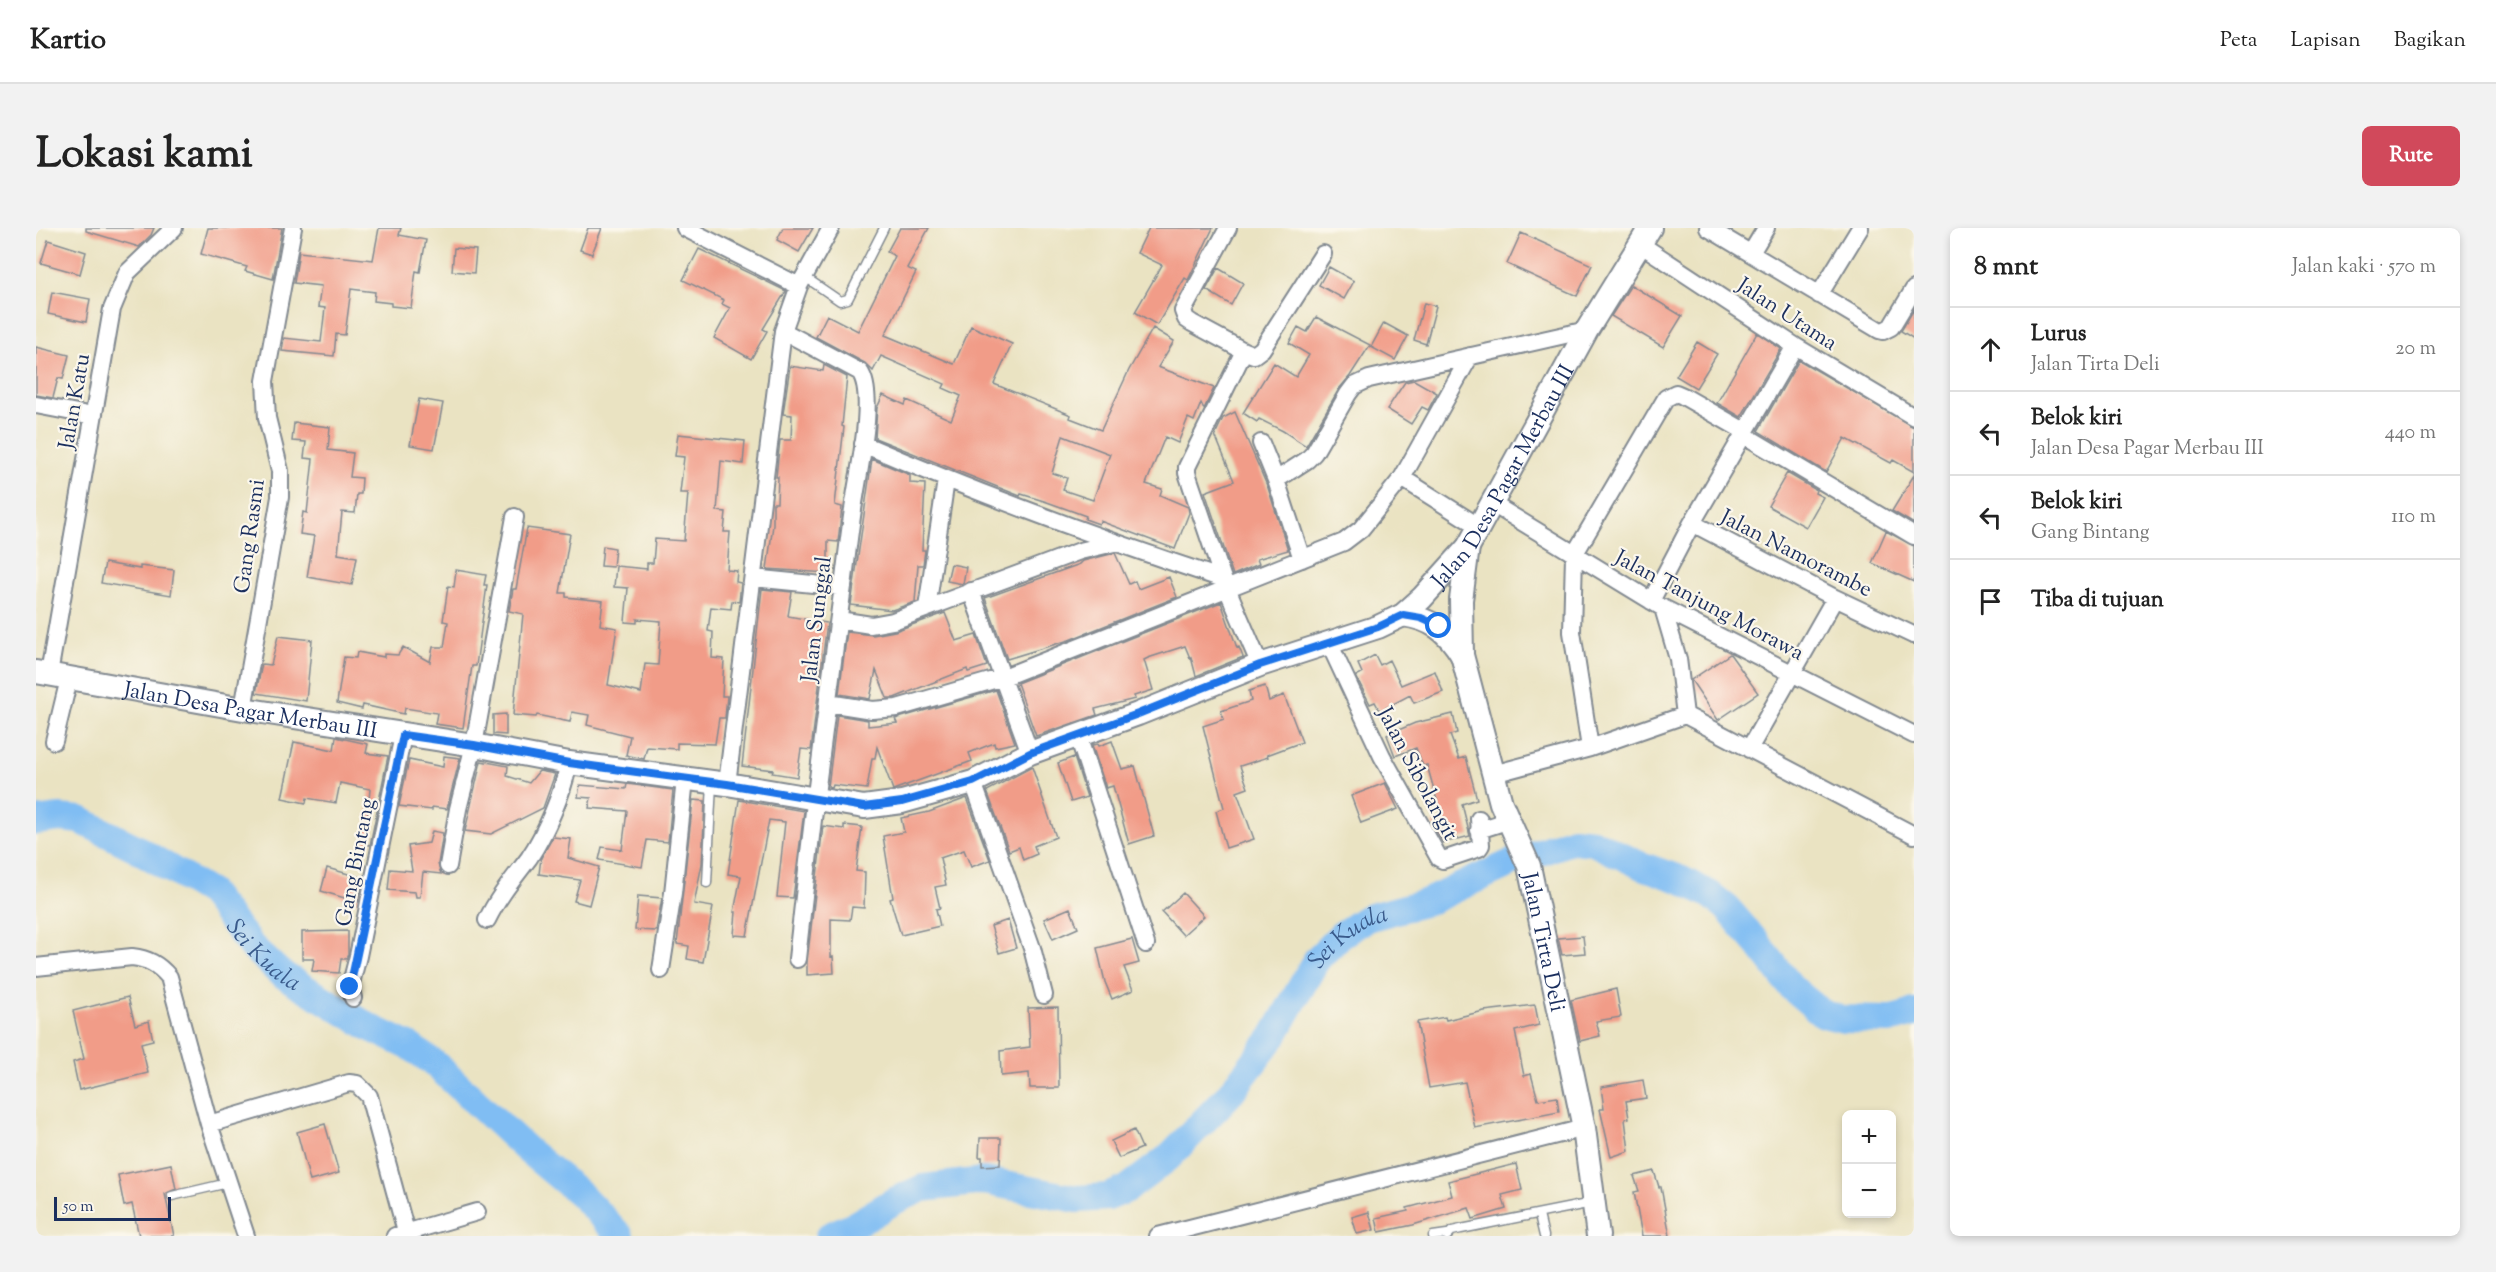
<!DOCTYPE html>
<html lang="id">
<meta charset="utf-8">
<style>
body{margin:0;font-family:"Sorts Mill Goudy",serif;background:#f2f2f2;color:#222}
.controls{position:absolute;right:18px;bottom:18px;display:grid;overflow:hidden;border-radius:9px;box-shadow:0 3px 9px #0003}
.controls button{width:54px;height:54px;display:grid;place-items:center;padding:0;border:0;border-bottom:2px solid #e0e0e0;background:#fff;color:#222;font:30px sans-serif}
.scale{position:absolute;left:18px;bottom:15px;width:117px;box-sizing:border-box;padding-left:6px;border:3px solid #1b2f5e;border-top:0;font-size:16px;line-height:21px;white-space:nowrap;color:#1b2f5e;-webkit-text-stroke:4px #fbf7ec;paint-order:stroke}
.stop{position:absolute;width:18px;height:18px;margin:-14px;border:4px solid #1a73e8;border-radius:50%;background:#fff}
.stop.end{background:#1a73e8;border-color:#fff;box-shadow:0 2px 6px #0008}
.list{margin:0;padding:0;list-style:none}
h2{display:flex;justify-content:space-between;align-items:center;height:78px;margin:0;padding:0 24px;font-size:26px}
h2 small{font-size:20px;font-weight:400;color:#767676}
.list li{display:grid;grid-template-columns:39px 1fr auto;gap:18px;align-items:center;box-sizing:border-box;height:84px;padding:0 24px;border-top:2px solid #e0e0e0}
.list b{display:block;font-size:22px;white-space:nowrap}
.list p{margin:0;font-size:20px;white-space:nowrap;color:#767676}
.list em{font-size:20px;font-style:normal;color:#767676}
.icon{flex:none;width:33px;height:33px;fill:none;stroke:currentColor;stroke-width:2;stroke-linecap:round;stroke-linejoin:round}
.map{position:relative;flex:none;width:1878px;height:1008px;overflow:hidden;border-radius:9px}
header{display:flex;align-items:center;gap:36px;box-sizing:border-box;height:84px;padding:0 30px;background:#fff;border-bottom:2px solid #e0e0e0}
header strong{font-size:28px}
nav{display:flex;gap:33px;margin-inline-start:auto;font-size:21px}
.intro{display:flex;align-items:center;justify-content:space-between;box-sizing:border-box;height:144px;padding:0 36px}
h1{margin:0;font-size:42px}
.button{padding:15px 27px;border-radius:9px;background:#d1495b;color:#fff;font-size:21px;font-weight:700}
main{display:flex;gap:36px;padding:0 36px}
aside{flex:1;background:#fff;border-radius:9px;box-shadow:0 3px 9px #0003}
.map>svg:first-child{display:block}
</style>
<header>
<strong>Kartio</strong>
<nav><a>Peta</a><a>Lapisan</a><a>Bagikan</a></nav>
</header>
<div class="intro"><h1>Lokasi kami</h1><a class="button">Rute</a></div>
<main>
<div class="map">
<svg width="1878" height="1008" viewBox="0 0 1878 1008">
<rect width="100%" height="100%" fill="#fbf7ec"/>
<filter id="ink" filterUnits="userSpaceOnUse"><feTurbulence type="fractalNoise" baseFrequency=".0167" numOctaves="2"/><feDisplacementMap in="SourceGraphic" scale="12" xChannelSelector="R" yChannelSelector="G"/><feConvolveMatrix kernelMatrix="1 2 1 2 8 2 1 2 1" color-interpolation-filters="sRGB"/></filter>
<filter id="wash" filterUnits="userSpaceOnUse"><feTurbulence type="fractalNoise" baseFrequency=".008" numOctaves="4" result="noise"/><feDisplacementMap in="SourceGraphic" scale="24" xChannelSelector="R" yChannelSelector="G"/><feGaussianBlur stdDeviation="1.35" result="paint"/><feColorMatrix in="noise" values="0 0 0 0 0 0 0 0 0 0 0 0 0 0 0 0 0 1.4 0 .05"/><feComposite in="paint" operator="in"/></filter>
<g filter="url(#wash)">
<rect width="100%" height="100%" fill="#eae3c2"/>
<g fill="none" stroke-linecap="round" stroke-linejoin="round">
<g stroke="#80bdf3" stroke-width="28">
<path id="s1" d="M0 593 24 590 44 592 100 620 174 665 215 718 244 745 335 800 375 819 398 835 491 922 544 966 584 1008"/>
<path id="s2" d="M793 1008 822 995 858 973 887 960 948 953 1041 971 1072 969 1091 961 1132 930 1192 868 1237 809 1281 731 1305 707 1331 690 1391 674 1477 634 1537 612 1557 614 1604 637 1646 652 1675 667 1691 680 1722 716 1756 760 1787 786 1807 791 1853 792 1878 785"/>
</g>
</g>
<g id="blocks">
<path fill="#f19c88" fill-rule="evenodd" d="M50 0H118L115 7 103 19 50 3Z
M172 0H246L237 51 209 43 211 39 165 26Z
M343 0H365L363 7 390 12 384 44 380 43 375 80 355 78V75L338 73 339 64 315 61 309 107 300 106 298 128 246 123 248 110 285 114 289 80 282 79 285 58 258 55 263 24 337 32Z
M552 0H566L556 26 544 22Z
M747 0H777L763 24 741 12Z
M864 0H893L871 40 880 44 849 107 918 136 935 98 976 116 958 156 1035 187 1034 190 1065 202 1093 142 1117 100 1138 113 1122 139 1178 160 1168 181 1165 175 1158 193 1152 190 1142 215 1129 209 1110 256 1126 261 1124 267 1152 279 1153 285 1139 321 1064 293 1063 296 1049 291 1050 288 1011 274 985 266 984 268 839 210 841 180 847 167 869 177 871 172 915 192 925 168 907 160 909 156 845 128 837 143 829 135 780 109 791 87 822 103 859 28 851 24ZM1027 208 1074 226 1057 272 1027 262 1031 250 1016 245Z
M1113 0H1177L1152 52 1149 50 1121 97 1099 84 1126 37 1101 25Z
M1485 5 1556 37 1541 68 1471 36Z
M12 12 50 24 44 46 5 35Z
M418 20 440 22 438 45 416 43Z
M663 21 750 63 727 101 731 103 715 131 678 110 694 80 686 76 688 72 647 52Z
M1293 39 1318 53 1308 71 1283 57Z
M1182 40 1207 55 1195 77 1170 62Z
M1595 57 1646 88 1627 119 1575 88Z
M16 64 54 71 50 94 12 86Z
M1388 75 1400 78 1390 116 1378 112Z
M1878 81V111L1865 103Z
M1280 89 1334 117 1314 148 1303 161 1270 218 1247 203 1223 191 1221 194 1207 185 1238 135 1260 149 1273 127 1253 115 1262 99 1271 104Z
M1348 95 1372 108 1359 132 1335 119Z
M1721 105 1745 121 1705 189 1681 175Z
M1661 114 1681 126 1660 160 1640 148Z
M0 119 33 127 27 151 22 150 17 170 0 167Z
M1763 132 1878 199V244L1857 232 1855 235 1809 210 1790 244 1722 203Z
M788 137 811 149 806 198 808 199 799 277 806 279 802 314 792 313V345L731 341 737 297V275H741L742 249H740L744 212H755L756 187 747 186 754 138 787 143Z
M1378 152 1401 165 1392 182 1386 179 1375 196 1351 181 1369 154Z
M383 171 407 175 398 221 374 217Z
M1199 184 1232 260 1252 322 1221 331 1223 336 1197 347 1169 264 1198 253 1179 207 1187 190Z
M258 195 294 199 292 222 317 225 314 249 326 250 325 266H321L319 285 306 284 302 326 321 329 316 357 271 349 278 308 264 306 267 284 271 285 277 231 268 230 270 214 256 213Z
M642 206 709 213 707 236 685 233 681 283 690 284 688 304H694L691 342 701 343 700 354 705 355 703 374 696 373 695 381 675 379 672 403 677 404 676 430 688 431 686 468H691L689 490H683L679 516 641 515V521L611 519 608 531 590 527 594 508 551 497 553 487 536 484 534 494 501 487 500 489 477 487 487 386 473 383 477 361H480L491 300 534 306 524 365H530V369L567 373 564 397 581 400 572 457 605 465 609 436 622 437 625 393 601 391V395L589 394 592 360 578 359 580 338 611 341V335H617L619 311 648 313 652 265H644L648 229 639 228Z
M836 231 874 247V255L889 256 886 322H889L887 337H882L879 374 856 382 815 377Z
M1751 245 1780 262 1779 265 1787 269 1770 299 1732 278Z
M1878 247V296L1856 283Z
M1850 303 1878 318V354L1836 335Z
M567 318 579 320 577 339 565 338Z
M1079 325 1093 356 1099 353 1102 361 1133 349 1141 369 1033 412 971 431 949 370 1044 336 1047 333Z
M69 335 104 341V338L138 342 135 367 65 355Z
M915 336 930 339 927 356 911 353Z
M420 342 450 347 448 357H451L440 438H436L427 500 399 496 401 485 369 480 368 486 327 477 326 481 301 475 308 429 320 430 321 424 348 429V426L362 427 367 419 394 434 397 419H408L412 394 407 393 412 358 418 359Z
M726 361 756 364 752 388 791 395 775 522 765 521 761 549 736 545 737 542 706 538Z
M1185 374 1201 420 1203 419 1207 429 1160 448 1155 429 1154 430 1149 418 1112 430 1108 432 1117 462 1098 468 1099 471 1059 481 1061 487 1000 508 981 455Z
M909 385 920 413 940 407 951 438 932 444 931 441 858 470H851L840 442 834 471 803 466 811 404 837 407 859 403Z
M242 408 276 412 270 473 220 465 226 436 235 437Z
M1694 426 1722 465 1682 492 1655 452Z
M1339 427 1344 437 1353 432 1365 457 1399 443 1407 464 1378 475 1374 467 1344 483 1339 474 1334 476 1320 448 1326 445 1322 436Z
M1229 458 1233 473 1248 467 1266 514 1231 527 1232 529 1204 538 1212 560 1201 564 1218 611 1190 620 1180 583 1188 580 1167 498 1188 491 1185 483 1215 473 1213 463Z
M960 462 979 515 959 519 958 515 933 525 936 533 857 562 841 519 839 530H836L831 561 797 557 796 560 792 559 801 487 832 492V498L861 495 859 491Z
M470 486V507L457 506V487Z
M1417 486 1421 505 1414 507 1423 531 1430 529 1441 571 1426 576 1434 608 1407 615 1396 596 1407 594 1391 537 1387 538 1380 520 1359 528 1351 507 1379 495Z
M300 509 332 516 330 525 352 528 334 617 329 616 334 561 304 555 300 575 271 570 270 575 246 570 258 514 298 522Z
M1076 513 1086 541 1099 538 1118 608 1093 616 1077 558 1070 560 1056 517 1062 516 1063 518Z
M408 528 424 530 411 581 396 579V582L363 578 373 532 407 539Z
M1038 529 1051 569 1035 574 1022 535Z
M445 533 472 538 471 548 493 555 503 543 519 546 507 580 455 606 429 603Z
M996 539 1020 609 998 618 1001 626 987 632 983 619 973 623 951 563Z
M1349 555 1362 581 1325 595 1315 568Z
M591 556 637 562 632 614 611 612 606 639 563 632 566 619 586 622 591 583 553 580 555 570 542 569 544 557 590 561Z
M931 570 954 632 935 639 928 622 904 630 910 657 899 659 904 680 900 681 904 698 865 707 854 671 857 670 847 608 868 604 865 590 893 584Z
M657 572 669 573 666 636 658 676 677 679 667 734 651 731 653 718 641 716Z
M703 572 768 583 757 670 741 669 749 594 733 592 711 708 698 707 700 684H698L705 648 692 646Z
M808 597 826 599 820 643 829 644 828 680 816 679 814 692 795 691V729L797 728 798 745 771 747V734L787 598 808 601Z
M396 603 407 605 402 636 405 646 387 644 384 669H380L379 664 352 662 354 641 376 643 372 618 393 615Z
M517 609 535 611 532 630 563 639 553 677 538 673 544 652 503 646 505 630Z
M291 640 327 650 322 674 285 663Z
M1147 665 1168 688 1147 707 1126 684Z
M602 668 626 670 620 703 599 702Z
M1034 680 1042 700 1017 711 1008 691Z
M972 692 980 720 963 725 955 698Z
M312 703V726L310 731H305L303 745 276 743 278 731H266V704Z
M1547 708 1549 725 1526 727 1522 710Z
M1096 711 1103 735 1088 739 1097 762 1076 771 1069 754 1061 720Z
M1580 761 1585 789 1560 793 1564 808 1544 813 1535 772Z
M92 769 99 797 113 793 117 812 105 815 112 845 43 862 37 834 48 831 37 783Z
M1499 777 1503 797 1479 803 1488 848 1495 846 1502 872 1521 869 1523 884 1439 900 1429 854 1393 860 1381 794 1409 789 1410 792 1448 783Z
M1022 779 1023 860H994L993 845 965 848 964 823 994 819 992 780Z
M1607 852 1610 870 1590 873 1593 890 1589 891 1593 923 1575 929 1564 881H1568L1565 859Z
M289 896 303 945 274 953 261 904Z
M1098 902 1106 920 1083 930 1075 913Z
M944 910H965L964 937 946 938V929H943Z
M135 936 140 961 129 966 138 1008H103L96 976 88 978 82 947Z
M1480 936 1486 962 1466 967 1470 981 1437 991 1433 980 1377 997 1343 1004 1340 990 1372 983 1371 980 1416 968 1412 953Z
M1618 943 1623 959H1625L1634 1008H1606L1598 964 1603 963 1598 948Z
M1333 984 1338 1002 1321 1006 1316 989Z"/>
</g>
</g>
<g filter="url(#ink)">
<use href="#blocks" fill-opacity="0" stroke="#828990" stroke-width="1.5"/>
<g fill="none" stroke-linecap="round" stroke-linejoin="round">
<g stroke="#828990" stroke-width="11">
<path id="lane" d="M769 49 804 73 812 71 848 0
M671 655 676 555
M136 968 192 955
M1503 987 1508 1008
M1397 1008 1411 1006
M1411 1008 1416 1003 1425 1001 1556 975"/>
</g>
<g stroke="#828990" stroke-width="20">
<path id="street" d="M649 0 763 58
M1192 0 1147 83 1150 91 1156 95 1208 123
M1672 0 1843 102 1847 103 1855 99 1878 61
M1604 16 1759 118 1878 189
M1715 25 1730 0
M1783 67 1824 0
M747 103 824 144C840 166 823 242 819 269 813 304 810 339 805 373 789 492 774 611 761 731
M0 177 57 188
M1708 207 1878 308
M1225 215 1240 252
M827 216C945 267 1065 311 1187 351
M1366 250 1442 298
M1455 275 1627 380 1878 507
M1656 295 1799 370 1877 407
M1266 331 1240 252 1271 232 1278 225 1312 166 1318 158 1333 151 1551 102
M717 350 807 359
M935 363 994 525
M1615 373 1656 295 1759 118
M891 380 910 252
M1627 380 1642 431 1649 487
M803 392 835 397 857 393 1044 323 1078 315
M1293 415 1346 528 1403 630 1407 632 1443 620 1445 617 1443 591
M1224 437 1187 351 1151 245V239L1208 123 1218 127 1226 121 1287 26
M13 446 76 81 91 45 138 0
M792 475 836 482 861 480 968 449 1308 314 1325 301 1366 250 1434 128
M207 481 244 269V243L231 190 229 153 257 0
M1042 508 1110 716
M18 513 33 451
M1554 520 1536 404 1538 327 1630 170 1640 165 1647 168 1710 204
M1713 521 1799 370
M1457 546 1554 520 1649 487 1878 607
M937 554 996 720 1008 767
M691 556 747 103 763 58 795 0
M1443 602 1471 593
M412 638 422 581 438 517 479 289
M451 692C462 669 478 650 493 630 511 603 526 566 533 535
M0 739 96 729C112 731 122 736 133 749L173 896 210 1008
M625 742 637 665 649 551
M317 770 314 759 322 728 367 507
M173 896 313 855 321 856 333 868 370 1004
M359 1008 441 984
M1122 1008 1548 900"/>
</g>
<g stroke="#828990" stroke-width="26">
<g id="secondary">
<path id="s3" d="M1432 319 1425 372 1426 427 1465 575 1493 638 1548 900 1562 1008"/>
<path d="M1367 387C1395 391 1411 402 1426 427"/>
<path id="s4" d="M0 444 207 481 438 517 533 535 691 556 828 579 866 574 937 554 994 525 1102 486 1224 437 1342 399 1367 387 1386 370 1432 319 1551 102 1614 0"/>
</g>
</g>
<use href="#lane" stroke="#fff" stroke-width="8"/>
<use href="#street" stroke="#fff" stroke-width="16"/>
<use href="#secondary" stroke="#fff" stroke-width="22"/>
</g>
</g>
<g fill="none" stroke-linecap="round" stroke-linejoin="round" filter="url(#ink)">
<path stroke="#1a73e8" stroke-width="8" d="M314 759 367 507 438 517 533 535 691 556 828 579 866 574 937 554 994 525 1102 486 1224 437 1342 399 1367 387 1385 390 1403 398"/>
</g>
<g text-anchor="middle" stroke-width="4.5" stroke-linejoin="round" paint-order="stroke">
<g font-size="22" fill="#1b2f5e" stroke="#fbf7ec">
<text transform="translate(1752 85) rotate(33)" y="8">Jalan Utama</text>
<text transform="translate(37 173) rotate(-80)" y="8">Jalan Katu</text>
<text dy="8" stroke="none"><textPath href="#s4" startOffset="1586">Jalan Desa Pagar Merbau III</textPath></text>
<text transform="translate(212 308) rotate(-82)" y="8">Gang Rasmi</text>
<text transform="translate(1761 324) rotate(27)" y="8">Jalan Namorambe</text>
<text transform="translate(1674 376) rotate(28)" y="8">Jalan Tanjung Morawa</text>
<text transform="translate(779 391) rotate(-83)" y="8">Jalan Sunggal</text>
<text dy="8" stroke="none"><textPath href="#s4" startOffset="218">Jalan Desa Pagar Merbau III</textPath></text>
<text transform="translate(1383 545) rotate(62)" y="8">Jalan Sibolangit</text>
<text transform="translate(318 634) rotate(-79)" y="8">Gang Bintang</text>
<text dy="8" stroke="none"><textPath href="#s3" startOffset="408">Jalan Tirta Deli</textPath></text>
</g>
<g font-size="24" font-style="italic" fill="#395a8b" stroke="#fbf7ec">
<text dy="8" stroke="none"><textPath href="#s2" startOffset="654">Sei Kuala</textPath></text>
<text dy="8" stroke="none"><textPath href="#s1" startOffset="276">Sei Kuala</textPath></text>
</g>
</g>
</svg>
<div class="controls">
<button>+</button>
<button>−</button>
</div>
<div class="scale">50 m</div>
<div class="stop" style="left:1403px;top:398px"></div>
<div class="stop end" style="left:314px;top:759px"></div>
</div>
<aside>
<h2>8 mnt<small>Jalan kaki · 570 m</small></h2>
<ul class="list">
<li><svg class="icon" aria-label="ahead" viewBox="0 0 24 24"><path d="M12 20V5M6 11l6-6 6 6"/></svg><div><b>Lurus</b><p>Jalan Tirta Deli</p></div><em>20 m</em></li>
<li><svg class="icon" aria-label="left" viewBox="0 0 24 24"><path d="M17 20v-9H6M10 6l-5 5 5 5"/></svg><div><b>Belok kiri</b><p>Jalan Desa Pagar Merbau III</p></div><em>440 m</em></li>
<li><svg class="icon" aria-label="left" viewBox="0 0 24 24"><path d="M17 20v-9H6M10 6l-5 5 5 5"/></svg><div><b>Belok kiri</b><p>Gang Bintang</p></div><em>110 m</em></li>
<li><svg class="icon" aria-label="arrive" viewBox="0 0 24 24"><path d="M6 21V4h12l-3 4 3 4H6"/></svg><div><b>Tiba di tujuan</b></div></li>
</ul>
</aside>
</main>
